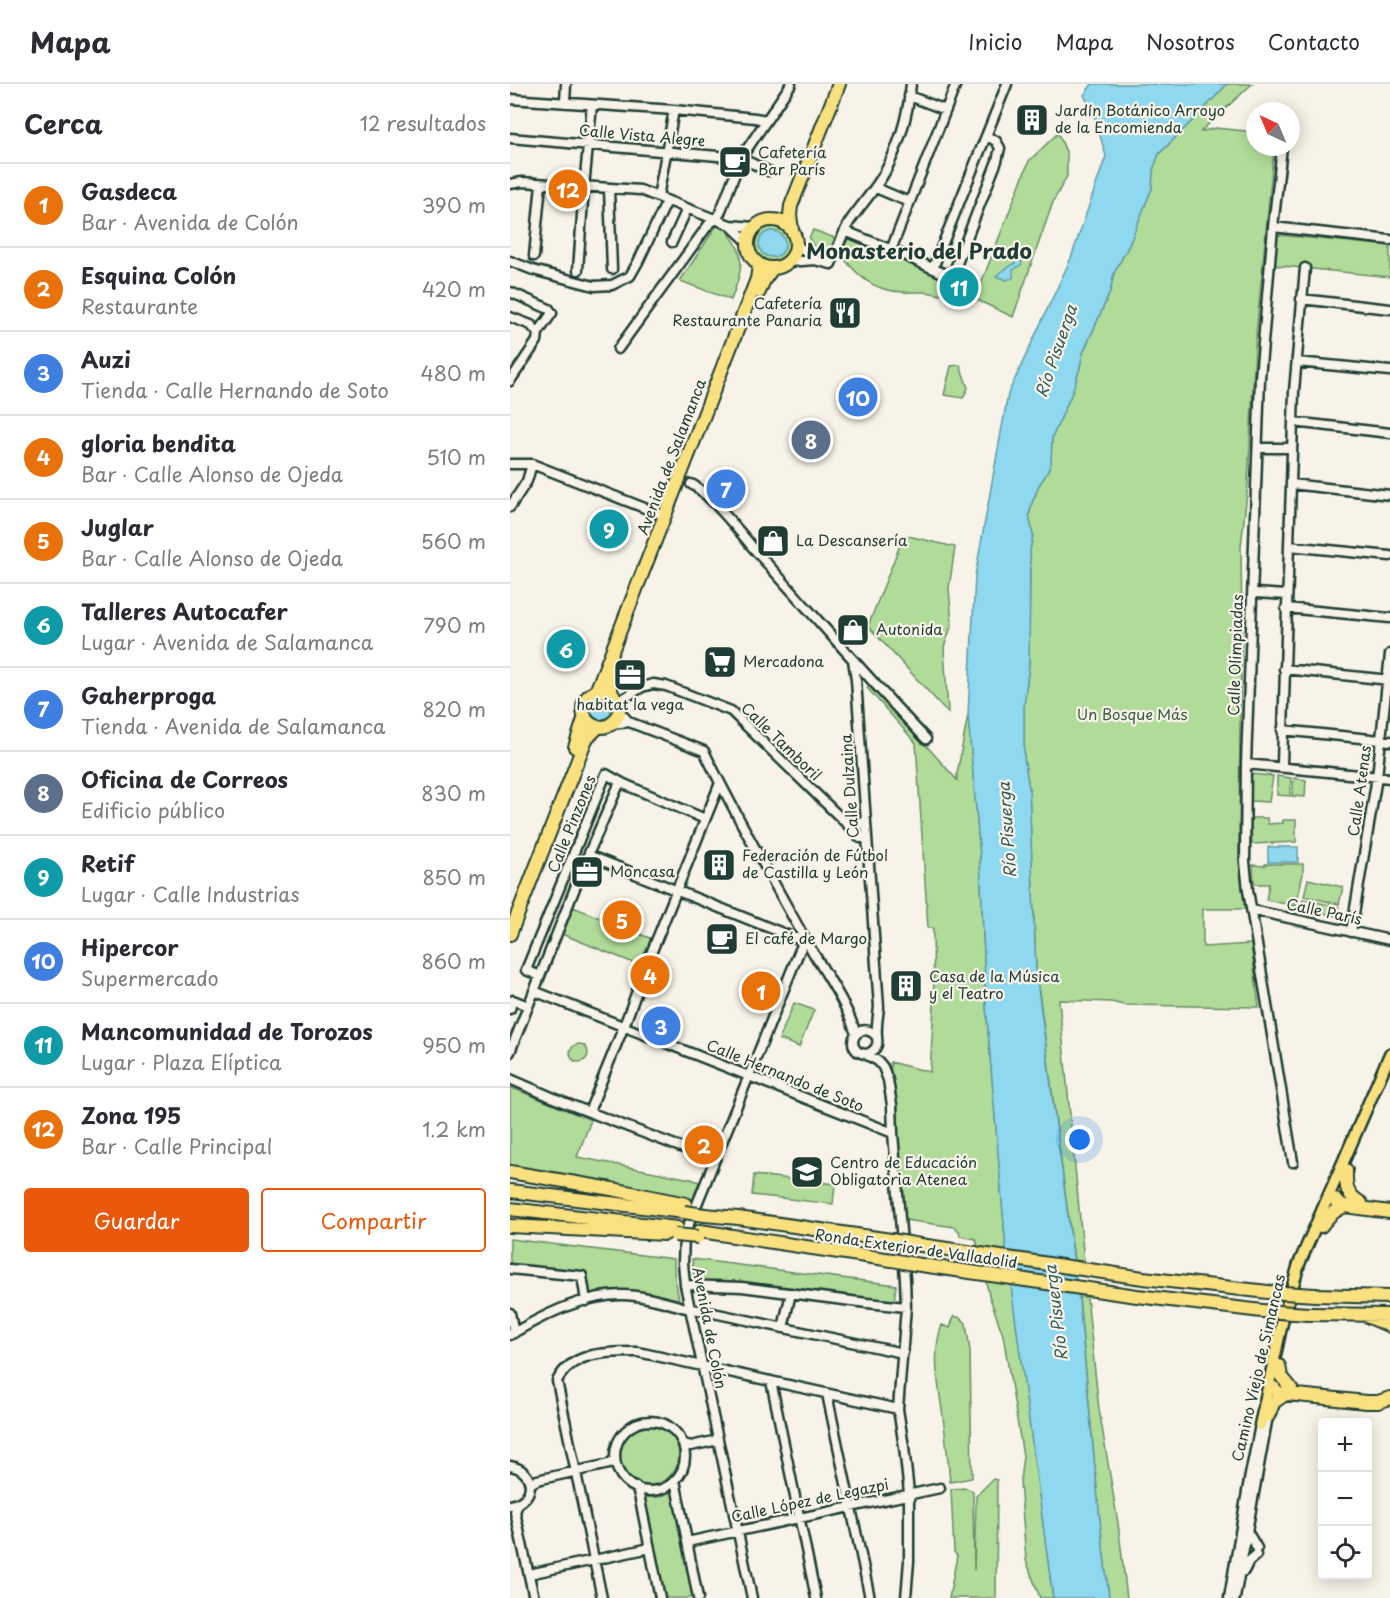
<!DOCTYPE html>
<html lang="es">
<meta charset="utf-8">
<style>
body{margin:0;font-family:"Playpen Sans",sans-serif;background:#f7f7f7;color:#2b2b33}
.controls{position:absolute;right:18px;bottom:18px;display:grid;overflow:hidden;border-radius:6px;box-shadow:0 3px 15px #0003}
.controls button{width:54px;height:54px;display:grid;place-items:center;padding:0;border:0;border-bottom:2px solid #e1e1e2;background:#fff;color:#2b2b33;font:30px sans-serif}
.compass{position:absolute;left:736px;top:18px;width:54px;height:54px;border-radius:50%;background:#fff;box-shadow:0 3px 15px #0003;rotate:316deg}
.you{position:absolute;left:570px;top:1056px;width:21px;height:21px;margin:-15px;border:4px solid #fff;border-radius:50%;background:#1a73e8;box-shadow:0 0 0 9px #1a73e833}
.badge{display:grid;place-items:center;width:39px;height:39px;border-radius:50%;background:#ea580c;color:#fff;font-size:20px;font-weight:700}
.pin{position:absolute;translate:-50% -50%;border:3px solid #fff;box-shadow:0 2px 6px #0006}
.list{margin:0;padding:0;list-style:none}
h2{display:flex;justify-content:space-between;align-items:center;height:78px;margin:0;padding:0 24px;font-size:26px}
h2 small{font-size:20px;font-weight:400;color:#7c7c81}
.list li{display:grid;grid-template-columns:39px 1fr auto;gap:18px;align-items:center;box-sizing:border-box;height:84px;padding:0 24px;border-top:2px solid #e1e1e2}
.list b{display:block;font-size:22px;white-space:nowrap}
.list p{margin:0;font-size:20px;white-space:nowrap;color:#7c7c81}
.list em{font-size:20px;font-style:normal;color:#7c7c81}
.actions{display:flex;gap:12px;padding:18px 24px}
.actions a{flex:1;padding:14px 0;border:2px solid #ea580c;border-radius:6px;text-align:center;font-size:21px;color:#ea580c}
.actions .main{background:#ea580c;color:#fff}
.icon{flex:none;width:33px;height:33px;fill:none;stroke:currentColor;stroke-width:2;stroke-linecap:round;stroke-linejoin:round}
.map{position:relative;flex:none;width:880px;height:1514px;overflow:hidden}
header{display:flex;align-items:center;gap:36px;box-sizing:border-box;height:84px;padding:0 30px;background:#fff;border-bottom:2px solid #e1e1e2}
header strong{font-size:28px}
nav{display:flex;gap:33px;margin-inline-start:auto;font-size:21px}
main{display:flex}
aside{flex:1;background:#fff}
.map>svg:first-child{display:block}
</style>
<header>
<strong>Mapa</strong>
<nav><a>Inicio</a><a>Mapa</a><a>Nosotros</a><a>Contacto</a></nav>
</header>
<main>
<aside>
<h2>Cerca<small>12 resultados</small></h2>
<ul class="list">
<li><span class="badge" style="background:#e8710a">1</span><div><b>Gasdeca</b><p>Bar · Avenida de Colón</p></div><em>390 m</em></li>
<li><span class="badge" style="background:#e8710a">2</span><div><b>Esquina Colón</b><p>Restaurante</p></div><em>420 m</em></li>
<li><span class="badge" style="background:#3f7fe0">3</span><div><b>Auzi</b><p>Tienda · Calle Hernando de Soto</p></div><em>480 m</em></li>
<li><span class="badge" style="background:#e8710a">4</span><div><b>gloria bendita</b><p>Bar · Calle Alonso de Ojeda</p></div><em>510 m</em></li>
<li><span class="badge" style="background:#e8710a">5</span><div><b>Juglar</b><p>Bar · Calle Alonso de Ojeda</p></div><em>560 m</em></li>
<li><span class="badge" style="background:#0f9aa8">6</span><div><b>Talleres Autocafer</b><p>Lugar · Avenida de Salamanca</p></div><em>790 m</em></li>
<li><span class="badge" style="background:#3f7fe0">7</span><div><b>Gaherproga</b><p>Tienda · Avenida de Salamanca</p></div><em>820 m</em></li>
<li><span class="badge" style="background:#5c6f8a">8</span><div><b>Oficina de Correos</b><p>Edificio público</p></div><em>830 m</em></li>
<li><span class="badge" style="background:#0f9aa8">9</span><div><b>Retif</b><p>Lugar · Calle Industrias</p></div><em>850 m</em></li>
<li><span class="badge" style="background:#3f7fe0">10</span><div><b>Hipercor</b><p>Supermercado</p></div><em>860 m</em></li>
<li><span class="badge" style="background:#0f9aa8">11</span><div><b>Mancomunidad de Torozos</b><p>Lugar · Plaza Elíptica</p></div><em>950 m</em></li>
<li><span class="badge" style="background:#e8710a">12</span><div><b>Zona 195</b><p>Bar · Calle Principal</p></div><em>1.2 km</em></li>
</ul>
<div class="actions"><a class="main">Guardar</a><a>Compartir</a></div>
</aside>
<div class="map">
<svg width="880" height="1514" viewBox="0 0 880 1514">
<rect width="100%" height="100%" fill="#f7f3e8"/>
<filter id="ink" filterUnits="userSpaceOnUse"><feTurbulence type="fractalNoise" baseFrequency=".0167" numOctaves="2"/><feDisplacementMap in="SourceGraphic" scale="12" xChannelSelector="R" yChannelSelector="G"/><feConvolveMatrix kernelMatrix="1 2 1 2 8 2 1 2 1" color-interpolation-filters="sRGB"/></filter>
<g filter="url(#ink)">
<path fill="#b0db98" stroke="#688c66" stroke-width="1.5" d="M717 0H742L690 48 706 44 745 48V63H764L745 262 738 399 731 463 732 548 730 631 729 777 735 825H693V863L741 860 749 923 614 921 601 918 549 916 574 1177 564 1176 526 884 519 704 514 674V621L519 580 520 466 523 451 519 432 522 419 529 401 537 389 541 379 542 354 561 311 569 287 573 269 600 208 604 189 619 161 642 104 643 86 649 70 692 27Z
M548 49 557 70V92L543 118 503 233 465 215 519 77Z
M242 160a20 20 0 1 1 40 0a20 20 0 1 1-40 0Z
M207 141 221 146 220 151C238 173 230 192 221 216L170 197Z
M303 146 325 154 319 169C311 168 302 163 299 154Z
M769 151 880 162V193L763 181 766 152Z
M338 153 437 196 430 211C415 206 408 209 393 208 363 207 349 193 331 171Z
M450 281 458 304 453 314 434 311 441 282Z
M394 451 445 463 439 504 442 540 434 563 438 629 358 542Z
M362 601 447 696V690L458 631 470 772 476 922 496 1165 543 1514H530L516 1476 510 1397 513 1372 493 1251 479 1211 466 1155 450 1152 449 1147 445 1143 395 1136 380 978 420 988 424 921 423 844H418L406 659 357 604Z
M740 690 763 692 759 718 740 717Z
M767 692 781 694 780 712 767 711Z
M784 694 796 696 795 713 782 712Z
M741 734H757L758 740 773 739V736H786V758L742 760Z
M755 780H793V790L786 822 756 816 759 800H744L743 781 755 782Z
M798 795 833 803 829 820 794 812Z
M793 815 829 823 827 832 791 824Z
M63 823 142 855 131 882 52 850Z
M284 919 304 926 289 963 269 955Z
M60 969a9 9 0 1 1 18 0a9 9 0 1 1-18 0Z
M0 1003 81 1036 67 1073 181 1095 189 1098 182 1118 0 1086Z
M244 1091 325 1100 323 1120 242 1111Z
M0 1155 164 1175V1189L169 1215 129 1207 107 1206 77 1210 72 1187 0 1180Z
M182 1175 386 1201 384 1218 266 1202 185 1198Z
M569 1213H577L589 1325 608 1439 617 1514H599L590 1437Z
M444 1232 451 1234 456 1239 460 1267 462 1394 440 1398C438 1377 436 1355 433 1333 429 1303 421 1270 432 1241L440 1244Z
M107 1370a31 31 0 1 1 62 0a31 31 0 1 1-62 0Z
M483 1395 487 1396 486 1514H439L447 1472 444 1468 441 1405 456 1404 463 1407 464 1486 466 1412Z
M163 1407 186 1514H153L132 1413H149Z"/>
<path fill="#8ed8f0" stroke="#629aa5" stroke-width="1.5" d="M582 0H717L692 27 649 70 643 86 642 104 619 161 604 189 600 208 573 269 569 287 561 311 542 354 541 379 537 389 529 401 522 419 519 431 523 451 520 466 519 580 514 621V674L519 704 526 888 569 1217 590 1437 599 1514H543L496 1165 476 922 470 772 458 632 465 492 498 310 561 174 596 72 584 31 574 11Z
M249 160a13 13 0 1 1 26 0a13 13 0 1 1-26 0Z
M506 170 509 171 512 180 503 186V194L496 196 493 194 486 193 489 189 505 179 504 172Z
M80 625a12 12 0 1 1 24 0a12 12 0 1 1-24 0Z
M758 763H788V778H758Z"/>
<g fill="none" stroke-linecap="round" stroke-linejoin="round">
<g stroke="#1f3d34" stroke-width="13">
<path id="minor" d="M399 12 436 26
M0 15 164 26 245 34 256 36
M55 19 56 0
M0 54 231 74 258 87
M772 63 763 143 750 294 736 680 735 778 738 806 783 1078
M0 100 12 98 130 106 220 141 244 143
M366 104 399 118
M99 105 102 185
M148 113 164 26
M220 141 237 157
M763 143 880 156
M335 147 387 168 435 190 444 187 487 77 490 64 486 57 476 52
M162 158 177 125
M286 160 305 176
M381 166 446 0
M24 172 31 100
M0 177 23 186 84 202 102 201 120 192 128 178 157 117
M279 178 305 176 321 180C327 166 332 150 340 137 351 121 365 106 375 88 389 62 398 30 401 0
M423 184 497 0
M68 186 74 103 82 21
M0 208 39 225 42 229 28 249 27 257 0 297
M791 215 880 225
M0 233 21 241 28 249
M108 265 199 140 206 135 210 129 231 74 281 0
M787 278 880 287
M783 338 880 349
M751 364H782
M0 380H22L150 430
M181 400C197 407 231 449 244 465 301 528 357 593 416 655
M781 400 880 411
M0 423 17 397 22 380
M779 462 880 472
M746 509 777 511
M776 524 880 534
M343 576 346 596 369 923C368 933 366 943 367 952 367 957 368 957 367 961 365 966 361 969 356 970 353 970 350 969 347 967 335 955 353 936 367 953
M774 585 880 596
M108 618 132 603 143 600 156 602 221 627 340 743 355 738
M109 627 119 638 194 667C225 730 260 792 294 853 312 885 335 915 346 950
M101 640 119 638
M772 646 880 657
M772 679 784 307 795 184
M736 680 880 694
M340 743 350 754H357
M78 771 285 854 295 855
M742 826 880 856
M841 848 867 693 880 570
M30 892 16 886 96 690 114 700 195 735
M24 907 383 1049
M0 925 3 916 18 922
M0 968 78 771 110 698
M355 970 368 977 373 983 378 996 382 1021 383 1049 395 1195 396 1223 388 1325 394 1363 399 1409V1477L396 1514
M0 995 53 1018 204 1076
M79 1028 114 942 140 872 210 699
M0 1185 72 1192 76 1217
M175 1201 232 1203 357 1219 396 1223
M0 1229 4 1249
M273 1244 281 1209
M0 1251C37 1229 82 1206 126 1212 144 1214 163 1221 180 1225L189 1226 393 1269
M261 1297 306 1514
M317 1310 360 1514
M105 1372a35 35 0 1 1 70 0a35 35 0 1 1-70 0Z
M173 1360 181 1362 208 1356
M0 1382C26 1386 27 1417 0 1421
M165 1396 188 1514
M20 1400 27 1396 99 1380 105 1375
M126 1403 129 1411 150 1514
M8 1420 5 1428 24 1514
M737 1447 747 1464
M177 1458 430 1404
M734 1487 739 1477 746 1471
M19 1490 140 1464
M92 1514 47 1297C62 1267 98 1268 128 1268L388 1325
M242 1514 175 1201 173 1179 174 1152 289 868 295 855
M719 1514 739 1396 750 1341
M725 1514 758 1332"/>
</g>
<g stroke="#1f3d34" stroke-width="15">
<path id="major" d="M750 1341 772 1239 789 1180 880 970"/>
</g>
<g stroke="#1f3d34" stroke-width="16">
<path id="highway" d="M238 160a24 24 0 1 1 48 0a24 24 0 1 1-48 0Z
M282 146 280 131 281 122 329 0
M249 208 254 196 262 185
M73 625a18 18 0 1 1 36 0a18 18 0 1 1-36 0Z
M86 608 240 213 247 195 249 182
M102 611 100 598 105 580
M65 663 75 632
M0 850 76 655 88 643
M836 1086C836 1104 835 1109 851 1119
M0 1088 102 1105 176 1120
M0 1107 174 1128
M824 1115 829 1120 835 1122 880 1128
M0 1125 167 1144
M195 1131 228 1134 381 1156
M0 1142 155 1150
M811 1142C818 1133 824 1126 835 1122
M190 1147 382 1176
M404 1160 633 1194 758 1208
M404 1180 627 1212 752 1227
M805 1211 880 1213
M799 1230 880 1231
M859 1233 880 1242
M769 1282 771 1292 781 1304
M764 1304 768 1309 856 1318H868L880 1314
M758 1332 764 1318 777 1309"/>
</g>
<use href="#minor" stroke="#f7f3e8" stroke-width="8"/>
<use href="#major" stroke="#fae180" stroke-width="10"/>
<use href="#highway" stroke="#fae180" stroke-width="12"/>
<g stroke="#1f3d34" stroke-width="16" stroke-linecap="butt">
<path id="highway-bridge" d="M174 1128 195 1131
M165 1151 188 1153
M381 1156 404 1160
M382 1176 404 1180
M758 1208 805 1211
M752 1227 799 1230"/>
</g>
<use href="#highway-bridge" stroke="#fae180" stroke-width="12"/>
</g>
</g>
<defs>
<g id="building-square" transform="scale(1.725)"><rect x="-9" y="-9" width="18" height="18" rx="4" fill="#1f3d34" stroke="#f7f3e8"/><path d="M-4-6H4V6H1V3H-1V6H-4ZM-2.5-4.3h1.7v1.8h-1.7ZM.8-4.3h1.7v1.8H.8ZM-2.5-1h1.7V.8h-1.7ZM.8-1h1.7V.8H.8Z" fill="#fff"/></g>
<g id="cafe-square" transform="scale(1.725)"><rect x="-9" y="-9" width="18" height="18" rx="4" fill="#1f3d34" stroke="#f7f3e8"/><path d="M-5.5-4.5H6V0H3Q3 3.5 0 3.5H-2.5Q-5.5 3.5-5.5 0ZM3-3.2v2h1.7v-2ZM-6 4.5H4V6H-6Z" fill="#fff"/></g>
<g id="restaurant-square" transform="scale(1.725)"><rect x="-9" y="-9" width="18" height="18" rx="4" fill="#1f3d34" stroke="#f7f3e8"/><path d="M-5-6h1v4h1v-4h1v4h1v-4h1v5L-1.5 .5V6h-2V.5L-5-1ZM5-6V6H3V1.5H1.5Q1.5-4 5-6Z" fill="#fff"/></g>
<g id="shop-square" transform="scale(1.725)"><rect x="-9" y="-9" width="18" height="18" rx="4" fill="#1f3d34" stroke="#f7f3e8"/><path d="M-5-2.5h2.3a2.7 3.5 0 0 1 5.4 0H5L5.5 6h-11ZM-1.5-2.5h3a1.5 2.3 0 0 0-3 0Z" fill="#fff"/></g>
<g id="supermarket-square" transform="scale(1.725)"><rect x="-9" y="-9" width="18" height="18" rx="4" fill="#1f3d34" stroke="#f7f3e8"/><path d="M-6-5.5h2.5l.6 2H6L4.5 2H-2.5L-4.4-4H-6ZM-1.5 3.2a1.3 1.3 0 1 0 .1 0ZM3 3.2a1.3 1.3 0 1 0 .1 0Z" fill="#fff"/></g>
<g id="office-square" transform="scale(1.725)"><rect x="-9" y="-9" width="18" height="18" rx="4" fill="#1f3d34" stroke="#f7f3e8"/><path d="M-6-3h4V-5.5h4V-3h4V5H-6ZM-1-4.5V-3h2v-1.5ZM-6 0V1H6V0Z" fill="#fff"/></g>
<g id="school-square" transform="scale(1.725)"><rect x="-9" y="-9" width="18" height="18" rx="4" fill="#1f3d34" stroke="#f7f3e8"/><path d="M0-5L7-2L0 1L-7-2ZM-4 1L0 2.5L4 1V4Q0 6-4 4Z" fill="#fff"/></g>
</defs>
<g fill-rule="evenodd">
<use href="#building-square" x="522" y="36"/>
<use href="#cafe-square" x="225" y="78"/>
<use href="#restaurant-square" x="335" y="229"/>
<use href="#shop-square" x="263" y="457"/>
<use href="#shop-square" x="343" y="546"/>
<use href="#supermarket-square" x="210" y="578"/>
<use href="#office-square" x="120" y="591"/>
<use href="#building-square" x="209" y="781"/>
<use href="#office-square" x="77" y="788"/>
<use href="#cafe-square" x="212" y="855"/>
<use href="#building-square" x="396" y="902"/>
<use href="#school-square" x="297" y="1088"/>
</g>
<g text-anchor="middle" stroke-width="4.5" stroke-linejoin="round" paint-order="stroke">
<g font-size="15" fill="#1f3d34" stroke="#f7f3e8" text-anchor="start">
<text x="545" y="32">Jardín Botánico Arroyo<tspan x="545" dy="17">de la Encomienda</tspan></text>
<text x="248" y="74">Cafetería<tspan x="248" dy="17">Bar París</tspan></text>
<text x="312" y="225" text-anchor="end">Cafetería<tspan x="312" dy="17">Restaurante Panaria</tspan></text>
<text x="286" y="462">La Descansería</text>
<text x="366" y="551">Autonida</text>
<text x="233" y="583">Mercadona</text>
<text x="120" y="626" text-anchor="middle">habitat la vega</text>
<text x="232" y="777">Federación de Fútbol<tspan x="232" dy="17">de Castilla y León</tspan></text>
<text x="100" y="793">Moncasa</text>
<text x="235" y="860">El café de Margo</text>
<text x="419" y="898">Casa de la Música<tspan x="419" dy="17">y el Teatro</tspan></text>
<text x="320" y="1084">Centro de Educación<tspan x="320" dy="17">Obligatoria Atenea</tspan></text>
</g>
<g font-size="15" fill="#1f3d34" stroke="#f7f3e8">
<text transform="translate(132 52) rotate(5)" y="5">Calle Vista Alegre</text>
<text transform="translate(162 373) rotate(-69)" y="5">Avenida de Salamanca</text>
<text transform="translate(726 571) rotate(-88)" y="5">Calle Olimpiadas</text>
<text transform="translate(271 658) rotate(44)" y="5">Calle Tamboril</text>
<text transform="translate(340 702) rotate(-94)" y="5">Calle Dulzaina</text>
<text transform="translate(850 707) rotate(-82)" y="5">Calle Atenas</text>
<text transform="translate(62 740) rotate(-68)" y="5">Calle Pinzones</text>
<text transform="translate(814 828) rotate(12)" y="5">Calle París</text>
<text transform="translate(275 992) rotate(22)" y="5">Calle Hernando de Soto</text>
<text transform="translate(406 1165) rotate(8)" y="5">Ronda Exterior de Valladolid</text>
<text transform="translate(199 1244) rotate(79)" y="5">Avenida de Colón</text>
<text transform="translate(749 1284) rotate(-77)" y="5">Camino Viejo de Simancas</text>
<text transform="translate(300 1417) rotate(-12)" y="5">Calle López de Legazpi</text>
</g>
<g font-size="15" fill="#3c5d48" stroke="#f7f3e8">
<text x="622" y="636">Un Bosque Más</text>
</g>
<g font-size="16" font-style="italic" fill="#355c5a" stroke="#f7f3e8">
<text transform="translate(546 267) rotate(-71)" y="6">Río Pisuerga</text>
<text transform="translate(497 746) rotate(-94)" y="6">Río Pisuerga</text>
<text transform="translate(546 1229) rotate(-97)" y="6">Río Pisuerga</text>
</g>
<g font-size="21" font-weight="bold" fill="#1f3d34" stroke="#f7f3e8">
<text x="409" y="175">Monasterio del Prado</text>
</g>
</g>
</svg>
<div class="controls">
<button>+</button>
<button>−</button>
<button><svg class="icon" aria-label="locate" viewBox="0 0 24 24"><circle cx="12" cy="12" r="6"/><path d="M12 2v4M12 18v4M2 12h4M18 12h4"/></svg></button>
</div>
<svg class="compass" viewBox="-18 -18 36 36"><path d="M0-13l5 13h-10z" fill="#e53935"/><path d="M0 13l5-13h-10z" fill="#7c7c81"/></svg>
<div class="you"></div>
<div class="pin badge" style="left:251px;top:907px;background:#e8710a">1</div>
<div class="pin badge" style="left:194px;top:1061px;background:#e8710a">2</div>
<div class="pin badge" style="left:151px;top:942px;background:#3f7fe0">3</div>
<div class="pin badge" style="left:140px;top:891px;background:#e8710a">4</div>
<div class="pin badge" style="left:112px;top:836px;background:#e8710a">5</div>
<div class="pin badge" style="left:56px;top:565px;background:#0f9aa8">6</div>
<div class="pin badge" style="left:216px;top:405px;background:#3f7fe0">7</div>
<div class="pin badge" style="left:301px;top:356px;background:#5c6f8a">8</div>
<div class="pin badge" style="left:99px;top:445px;background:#0f9aa8">9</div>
<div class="pin badge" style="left:348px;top:313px;background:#3f7fe0">10</div>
<div class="pin badge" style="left:449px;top:203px;background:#0f9aa8">11</div>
<div class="pin badge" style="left:58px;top:105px;background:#e8710a">12</div>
</div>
</main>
